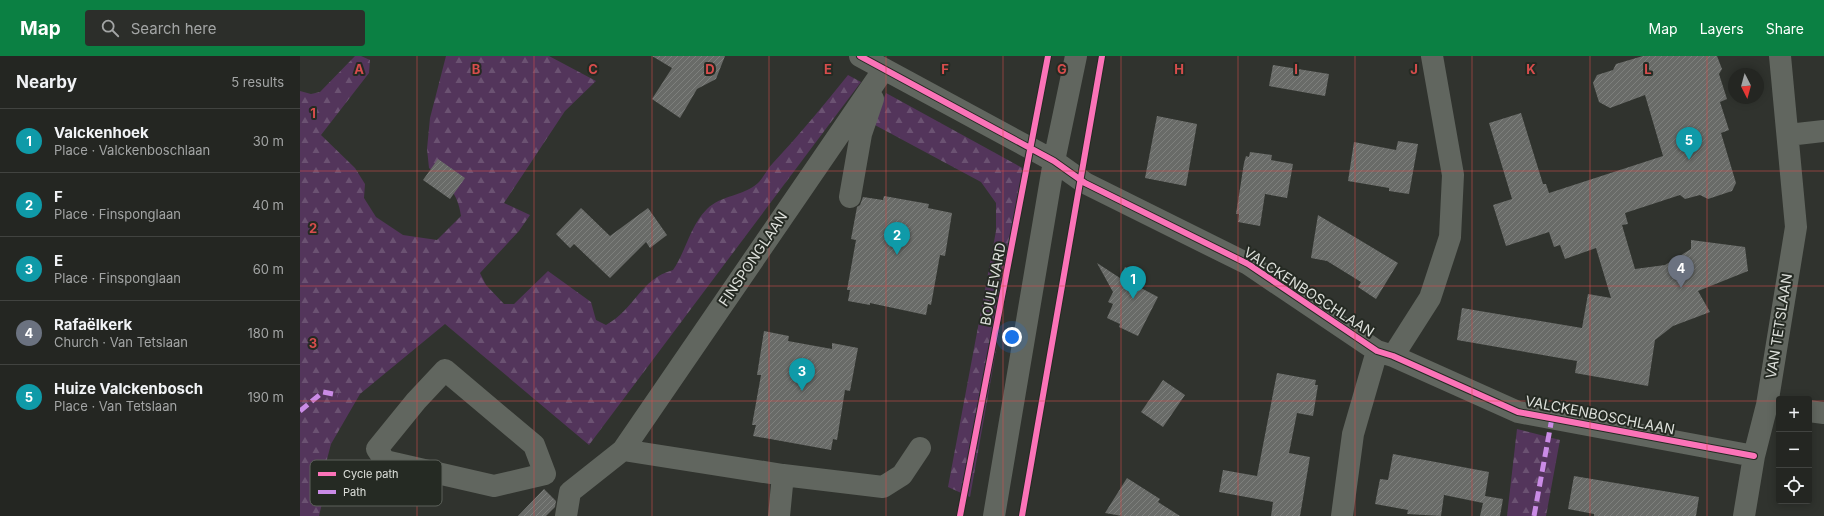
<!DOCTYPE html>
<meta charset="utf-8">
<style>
body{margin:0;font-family:Inter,sans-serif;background:#2c2e2a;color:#f1f3f6}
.controls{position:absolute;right:12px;bottom:12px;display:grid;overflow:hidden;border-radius:4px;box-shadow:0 2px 10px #0003}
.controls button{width:36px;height:36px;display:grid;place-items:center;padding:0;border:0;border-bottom:1px solid #414340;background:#242622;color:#f1f3f6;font:20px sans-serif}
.compass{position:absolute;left:1428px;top:12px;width:36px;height:36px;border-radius:50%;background:#242622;box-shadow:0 2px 10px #0003;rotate:174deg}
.you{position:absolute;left:712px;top:281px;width:14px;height:14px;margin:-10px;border:3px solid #fff;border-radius:50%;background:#1a73e8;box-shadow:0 0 0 6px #1a73e833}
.badge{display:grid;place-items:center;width:26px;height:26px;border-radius:50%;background:#0b8043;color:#fff;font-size:13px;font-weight:700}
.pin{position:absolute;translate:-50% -33px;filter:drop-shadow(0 1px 2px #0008)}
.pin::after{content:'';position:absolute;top:21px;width:14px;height:12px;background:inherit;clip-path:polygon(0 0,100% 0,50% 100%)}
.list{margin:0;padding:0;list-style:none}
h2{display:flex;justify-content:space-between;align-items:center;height:52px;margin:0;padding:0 16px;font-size:17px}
h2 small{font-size:13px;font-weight:400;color:#a3a5a5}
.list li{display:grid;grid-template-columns:26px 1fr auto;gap:12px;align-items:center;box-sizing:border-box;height:64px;padding:0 16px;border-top:1px solid #414340}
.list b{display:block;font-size:15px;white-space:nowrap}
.list p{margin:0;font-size:13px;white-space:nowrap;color:#a3a5a5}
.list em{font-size:13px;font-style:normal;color:#a3a5a5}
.icon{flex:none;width:22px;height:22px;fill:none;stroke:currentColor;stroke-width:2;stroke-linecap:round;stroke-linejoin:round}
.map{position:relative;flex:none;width:1524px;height:460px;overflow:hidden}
header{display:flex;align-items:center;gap:24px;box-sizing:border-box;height:56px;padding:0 20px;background:#0b8043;color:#fff}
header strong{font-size:19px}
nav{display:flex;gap:22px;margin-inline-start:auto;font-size:14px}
.search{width:280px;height:36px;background:#2c2e2a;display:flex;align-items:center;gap:10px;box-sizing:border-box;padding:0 14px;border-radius:4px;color:#a3a5a5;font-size:15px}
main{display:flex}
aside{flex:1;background:#242622}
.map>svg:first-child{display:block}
</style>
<header>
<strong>Map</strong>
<div class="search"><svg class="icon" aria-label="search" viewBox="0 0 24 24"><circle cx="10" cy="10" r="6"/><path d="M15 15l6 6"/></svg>Search here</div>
<nav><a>Map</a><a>Layers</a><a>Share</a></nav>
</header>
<main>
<aside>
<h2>Nearby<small>5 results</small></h2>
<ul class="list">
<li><span class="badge" style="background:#0f9aa8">1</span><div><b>Valckenhoek</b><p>Place · Valckenboschlaan</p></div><em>30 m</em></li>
<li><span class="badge" style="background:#0f9aa8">2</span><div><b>F</b><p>Place · Finsponglaan</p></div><em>40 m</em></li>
<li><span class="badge" style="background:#0f9aa8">3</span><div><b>E</b><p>Place · Finsponglaan</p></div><em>60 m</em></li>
<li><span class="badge" style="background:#6b7280">4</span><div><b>Rafaëlkerk</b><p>Church · Van Tetslaan</p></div><em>180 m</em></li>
<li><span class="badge" style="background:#0f9aa8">5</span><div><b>Huize Valckenbosch</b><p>Place · Van Tetslaan</p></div><em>190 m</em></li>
</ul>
</aside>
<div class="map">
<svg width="1524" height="460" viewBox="0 0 1524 460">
<defs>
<pattern id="forest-firs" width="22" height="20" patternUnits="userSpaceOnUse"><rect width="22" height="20" fill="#53355b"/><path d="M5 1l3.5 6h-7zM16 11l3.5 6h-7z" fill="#6b5272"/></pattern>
<pattern id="building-hatch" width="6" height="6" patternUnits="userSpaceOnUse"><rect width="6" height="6" fill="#696b68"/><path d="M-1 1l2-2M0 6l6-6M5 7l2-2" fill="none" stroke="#7e807d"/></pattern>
</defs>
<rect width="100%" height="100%" fill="#30332e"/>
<path fill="url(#forest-firs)" d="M55 0H61L70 4 69 17 21 79 55 112 65 128 64 142 76 161 103 179 137 184 161 160C158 136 146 127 129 112L127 93 130 62 146 0H249L296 25 265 55 204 147 230 159 219 175 180 217 186 229 204 248H214L248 215 291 246 296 264 306 269C335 253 340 223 373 214 386 195 390 170 407 153 421 139 444 140 458 127 464 121 467 113 473 107 499 79 524 49 548 19L561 26 289 389 145 268 60 338 31 388 26 407 24 439 19 460H0V35L11 38 20 36Z
M586 37 728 115 670 441 648 431 696 175V147L681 126 573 68Z
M1217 373 1260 384 1246 460H1207Z"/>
<path fill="url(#building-hatch)" d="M352 0H425L416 23 397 33 380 62 352 43 372 12Z
M1343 0H1417L1422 13 1419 18 1427 43 1420 46 1429 74 1421 77 1436 127 1432 135 1408 143 1400 139 1385 143 1380 139 1325 157 1328 168 1322 169 1335 213 1365 209 1391 193V184L1445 191 1448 215 1398 235 1410 256 1373 270 1355 284 1348 330 1275 317 1277 305 1157 284 1162 252 1282 272 1288 238 1311 242 1296 192 1265 203 1260 189 1254 191 1249 176 1206 190 1193 149 1212 143 1189 67 1221 57 1243 128H1246L1249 137 1363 100 1345 39 1310 52 1299 46 1293 27 1297 19 1313 14 1316 8Z
M973 9 1029 18 1025 40 969 30Z
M857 60 897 68 886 130 845 122Z
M1098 85 1118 88 1109 138 1089 135V132L1048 125 1054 86 1096 94Z
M950 96 972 99 971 104 993 108 987 142 965 138 960 170 938 166 939 158H936L944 107 946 100 949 101Z
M138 103 165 122 150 143 123 124Z
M584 140 629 148 628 152 652 157 645 200 640 199 631 249 628 248 626 259 570 247V249L548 245 550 234H547L556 184 551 183 557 151 560 149 563 141 583 144Z
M281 152 310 180 348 152 367 179 350 192 346 186 310 222 274 188 270 192 256 178Z
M1018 159 1098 207 1076 243 1058 231 1061 226 1027 205 1011 202Z
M797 207 820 222 825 211 846 221 841 232 858 241 838 280 819 271 820 268 807 262 813 248 808 246 813 236Z
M464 275 489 280 488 285 532 293V287L558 292 550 335 545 334 537 384 533 383 531 394 453 380 456 369H452L461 319H457Z
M977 317 1016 324 1015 329H1018L1013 360 997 357 989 397 1010 401 1000 460H971L973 446 919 436 923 414 957 420Z
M863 324 885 339 863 371 841 356Z
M1093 398 1189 416 1185 440 1203 443 1200 460H1180L1183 447 1144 439 1141 460 1107 458 1108 454 1075 448 1080 423 1088 424Z
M1274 420 1399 441 1396 460H1294V458L1268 453Z
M827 422 860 443 858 446 880 460H822L805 457Z
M244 433 256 445 255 451 246 460H218Z"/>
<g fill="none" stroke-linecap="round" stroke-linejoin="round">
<path stroke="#61665f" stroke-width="22" d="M560 0 754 105 785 127 948 208 1077 295 1093 300 1218 356 1454 400
M1488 79 1524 75
M550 141 561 78 573 43
M1093 300 1130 242 1150 181 1153 119 1132 0
M145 314 234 389 245 418 194 430 85 405 77 393 116 345Z
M1509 355 1524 357
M323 394 483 419 583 431 602 419 620 392
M266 460 270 436 323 394 584 13
M479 460 483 419
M694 460 754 105 776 0
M1042 460 1053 378 1077 295
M1444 460 1454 400 1467 349 1496 171 1480 0"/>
<path stroke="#ca8be6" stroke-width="5" stroke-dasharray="10 5" stroke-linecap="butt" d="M0 355 23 336 38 339
M1234 460 1252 362"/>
<g stroke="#252a23" stroke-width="8">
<path id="cycleway" d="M560 0 754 105 785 127 948 208 1077 295 1093 300 1218 356 1454 400
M660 460 748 0
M722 460 802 0"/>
</g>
<use href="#cycleway" stroke="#fb73b8" stroke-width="6"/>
</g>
<path fill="none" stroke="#d74d4c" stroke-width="1" stroke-opacity="0.55" d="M117 0V460M234 0V460M352 0V460M469 0V460M586 0V460M703 0V460M821 0V460M938 0V460M1055 0V460M1172 0V460M1290 0V460M1407 0V460M0 115H1524M0 230H1524M0 345H1479M1509 345H1524"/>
<g text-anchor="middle" stroke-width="4" stroke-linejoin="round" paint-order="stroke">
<g font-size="14" fill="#dde0db" stroke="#252a23">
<text transform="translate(453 203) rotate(-56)" y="5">FINSPONGLAAN</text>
<text transform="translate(693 228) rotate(-79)" y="5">BOULEVARD</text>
<text transform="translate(1009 236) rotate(33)" y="5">VALCKENBOSCHLAAN</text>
<text transform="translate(1479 270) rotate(-81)" y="5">VAN TETSLAAN</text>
<text transform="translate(1300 359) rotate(11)" y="5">VALCKENBOSCHLAAN</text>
</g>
</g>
<rect x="10" y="404" width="132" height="46" rx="6" fill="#252a23" stroke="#5c615a" stroke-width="1"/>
<rect x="18" y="416" width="18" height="4" fill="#fb73b8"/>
<rect x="18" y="434" width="18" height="4" fill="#ca8be6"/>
<g font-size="11" fill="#dde0db">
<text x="43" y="422">Cycle path</text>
<text x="43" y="440">Path</text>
</g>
<g font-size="13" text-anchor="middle" font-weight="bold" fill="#d74d4c" stroke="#252a23" stroke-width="4" stroke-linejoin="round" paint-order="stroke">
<text x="59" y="18">A</text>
<text x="176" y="18">B</text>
<text x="293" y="18">C</text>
<text x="410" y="18">D</text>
<text x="528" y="18">E</text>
<text x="645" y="18">F</text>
<text x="762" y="18">G</text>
<text x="879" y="18">H</text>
<text x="996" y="18">I</text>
<text x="1114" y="18">J</text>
<text x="1231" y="18">K</text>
<text x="1348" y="18">L</text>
<text x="13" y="62">1</text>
<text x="13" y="177">2</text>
<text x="13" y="292">3</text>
</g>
</svg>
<div class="controls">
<button>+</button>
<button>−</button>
<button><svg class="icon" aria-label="locate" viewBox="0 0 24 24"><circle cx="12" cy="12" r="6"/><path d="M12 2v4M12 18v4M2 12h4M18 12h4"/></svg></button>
</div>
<svg class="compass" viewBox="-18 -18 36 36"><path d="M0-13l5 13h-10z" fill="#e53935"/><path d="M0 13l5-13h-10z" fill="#a3a5a5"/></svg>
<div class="you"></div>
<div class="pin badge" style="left:833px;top:243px;background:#0f9aa8">1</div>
<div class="pin badge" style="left:597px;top:199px;background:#0f9aa8">2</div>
<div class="pin badge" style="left:502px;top:335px;background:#0f9aa8">3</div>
<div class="pin badge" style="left:1381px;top:232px;background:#6b7280">4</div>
<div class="pin badge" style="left:1389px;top:104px;background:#0f9aa8">5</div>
</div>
</main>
